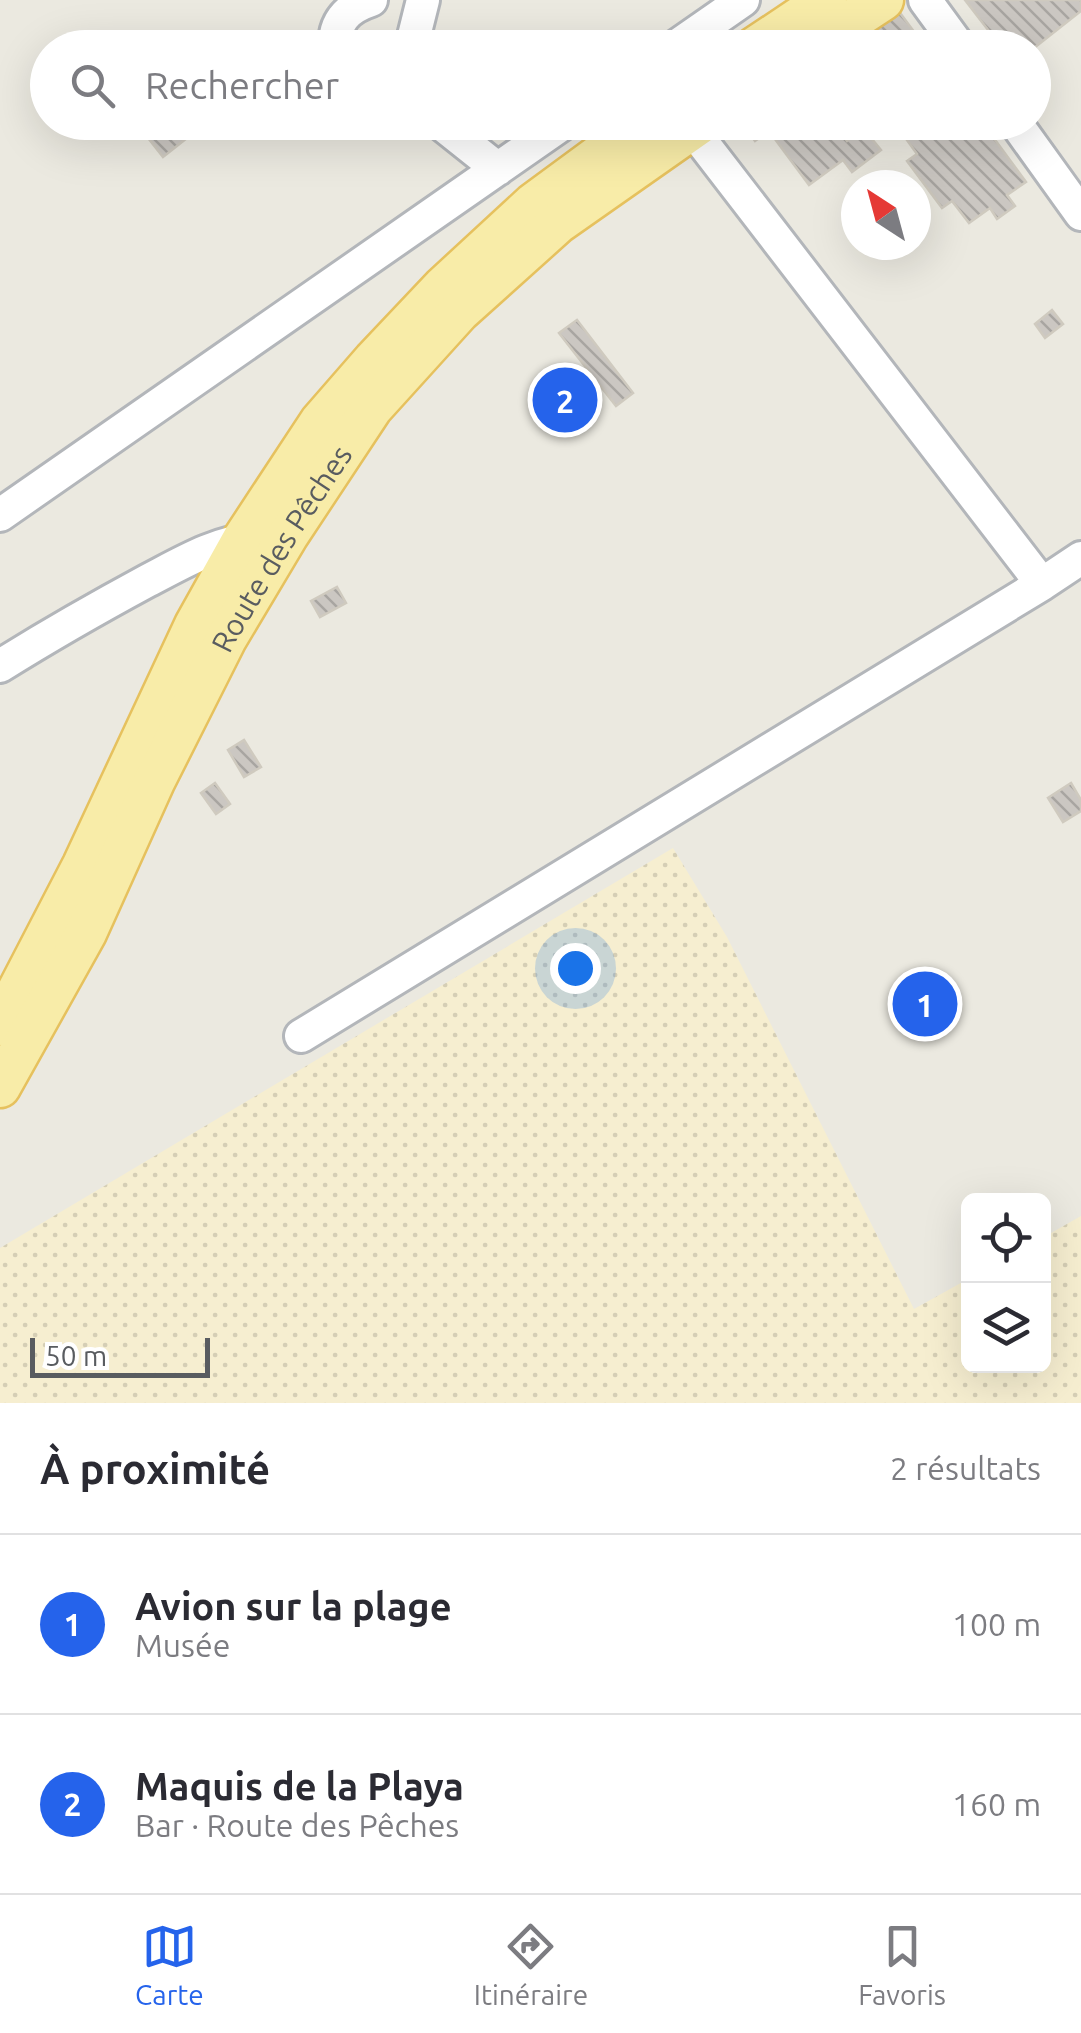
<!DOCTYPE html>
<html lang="fr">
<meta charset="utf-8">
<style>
body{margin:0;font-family:Ubuntu,sans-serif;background:#f2f2f3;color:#2b2b33}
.controls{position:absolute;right:30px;bottom:30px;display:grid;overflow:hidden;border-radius:15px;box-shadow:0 10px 40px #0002}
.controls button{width:90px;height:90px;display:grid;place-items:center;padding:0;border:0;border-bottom:2px solid #e1e1e2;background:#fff;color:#2b2b33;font:50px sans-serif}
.compass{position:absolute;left:841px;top:170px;width:90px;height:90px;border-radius:50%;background:#fff;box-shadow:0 10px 40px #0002;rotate:324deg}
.scale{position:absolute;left:30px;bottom:25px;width:180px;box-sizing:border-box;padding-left:10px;border:5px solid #595c60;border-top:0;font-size:28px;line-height:35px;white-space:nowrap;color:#595c60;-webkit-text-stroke:8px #fff;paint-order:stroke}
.you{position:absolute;left:575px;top:968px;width:35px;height:35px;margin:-25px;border:8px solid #fff;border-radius:50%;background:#1a73e8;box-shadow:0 0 0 15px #1a73e833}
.badge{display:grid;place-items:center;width:65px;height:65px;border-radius:50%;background:#2563eb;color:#fff;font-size:32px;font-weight:700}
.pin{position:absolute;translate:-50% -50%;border:5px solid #fff;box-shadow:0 2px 10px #0006}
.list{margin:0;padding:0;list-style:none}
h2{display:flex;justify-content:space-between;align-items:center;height:130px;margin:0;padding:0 40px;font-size:42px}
h2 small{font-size:32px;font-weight:400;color:#7c7c81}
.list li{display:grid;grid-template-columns:65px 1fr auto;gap:30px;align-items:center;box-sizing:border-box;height:180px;padding:0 40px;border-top:2px solid #e1e1e2}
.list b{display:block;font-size:38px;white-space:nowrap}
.list p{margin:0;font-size:32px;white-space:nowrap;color:#7c7c81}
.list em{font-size:32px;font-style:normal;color:#7c7c81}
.icon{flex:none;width:55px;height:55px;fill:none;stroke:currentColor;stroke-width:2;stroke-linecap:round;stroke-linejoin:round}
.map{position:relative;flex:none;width:1081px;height:1403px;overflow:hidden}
.search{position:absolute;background:#fff;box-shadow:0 10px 40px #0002;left:30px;right:30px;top:30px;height:110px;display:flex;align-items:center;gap:25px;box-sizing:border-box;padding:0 35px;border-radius:55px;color:#7c7c81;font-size:38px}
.sheet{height:490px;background:#fff}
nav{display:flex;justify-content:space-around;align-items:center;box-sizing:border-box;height:140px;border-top:2px solid #e1e1e2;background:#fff;font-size:28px;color:#7c7c81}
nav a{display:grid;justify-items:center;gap:5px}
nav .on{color:#2563eb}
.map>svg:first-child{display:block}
</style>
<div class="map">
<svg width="1081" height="1403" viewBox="0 0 1081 1403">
<defs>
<pattern id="sand-dots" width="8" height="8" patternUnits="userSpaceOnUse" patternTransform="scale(2.5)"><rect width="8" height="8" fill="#f6eed0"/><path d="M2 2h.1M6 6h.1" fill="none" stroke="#d5ceb5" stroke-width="1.8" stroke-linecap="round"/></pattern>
<pattern id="building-back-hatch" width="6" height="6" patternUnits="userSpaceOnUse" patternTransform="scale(2.5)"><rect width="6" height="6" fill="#cbc7c2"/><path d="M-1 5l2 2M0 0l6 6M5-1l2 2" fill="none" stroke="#a8a5a1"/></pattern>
</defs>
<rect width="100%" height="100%" fill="#ebe9e0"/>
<path fill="url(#sand-dots)" d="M673 848 727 937 914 1309 968 1279V1366H1044V1237L1081 1216V1403H0V1248Z"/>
<path fill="url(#building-back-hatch)" stroke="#cfcabf" stroke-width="2.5" d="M965 0H1081V11L1034 48H1002Z
M892 2 926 48H839Z
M167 122H174L187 138 163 157 148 138Z
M741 122H834L847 141 852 137 841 122H867L877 136 872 139 881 150 852 172 843 160 809 185 769 131 755 141Z
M894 122H982L1026 182 1007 195 1015 206 997 219 990 208 969 223 952 201 942 208 907 161 917 154Z
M1052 310 1063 324 1045 338 1035 324Z
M577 320 633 393 616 406 559 333Z
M337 587 346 603 320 617 311 601Z
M244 740 261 767 244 777 228 750Z
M215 783 230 804 216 814 201 793Z
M1071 783 1081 800V811L1063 822 1048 798Z"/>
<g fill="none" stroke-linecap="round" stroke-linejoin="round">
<g stroke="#b3b6ba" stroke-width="38">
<path id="minor" d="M925 0 960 48
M335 48C334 21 347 8 371 0
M411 48 423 0
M674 48 743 0
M439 122 498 169
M1015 122 1081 214
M692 129 1042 584
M0 515 565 122
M0 666C48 636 97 608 147 581 180 564 216 542 254 539
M301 1036 1042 584 1081 558"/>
</g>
<g stroke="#e6c15e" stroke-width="45">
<g id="major">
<path d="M754 48 826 0"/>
<path d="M810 48 883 0"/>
<path d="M0 1025 83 865 195 625 243 539 320 422 374 360 443 287 534 203 644 122"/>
<path id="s1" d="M0 1087 86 933 154 782 226 639 288 535 372 408 459 312 558 223 702 122"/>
</g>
</g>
<use href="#minor" stroke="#fff" stroke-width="32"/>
<use href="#major" stroke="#f8eca8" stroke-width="40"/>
</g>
<g text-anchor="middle" stroke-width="10" stroke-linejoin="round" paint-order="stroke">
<g font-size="30" fill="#595c60" stroke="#fff">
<text dy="10" stroke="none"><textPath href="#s1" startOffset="608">Route des Pêches</textPath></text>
</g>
</g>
</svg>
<div class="controls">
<button><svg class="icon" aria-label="locate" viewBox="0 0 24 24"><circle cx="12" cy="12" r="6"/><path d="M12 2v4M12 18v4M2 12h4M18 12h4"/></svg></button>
<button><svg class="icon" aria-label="layers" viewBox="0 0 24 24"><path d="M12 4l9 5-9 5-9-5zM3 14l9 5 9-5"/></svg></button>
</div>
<svg class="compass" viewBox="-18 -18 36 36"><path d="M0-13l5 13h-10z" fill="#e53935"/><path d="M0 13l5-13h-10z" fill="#7c7c81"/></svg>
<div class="scale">50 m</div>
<div class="you"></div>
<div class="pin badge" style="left:925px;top:1004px">1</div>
<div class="pin badge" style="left:565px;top:400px">2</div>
<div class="search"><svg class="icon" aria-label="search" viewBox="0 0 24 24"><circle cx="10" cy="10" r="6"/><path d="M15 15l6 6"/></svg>Rechercher</div>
</div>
<section class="sheet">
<h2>À proximité<small>2 résultats</small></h2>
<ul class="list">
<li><span class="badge">1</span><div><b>Avion sur la plage</b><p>Musée</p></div><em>100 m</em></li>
<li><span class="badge">2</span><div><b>Maquis de la Playa</b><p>Bar · Route des Pêches</p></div><em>160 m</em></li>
</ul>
</section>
<nav>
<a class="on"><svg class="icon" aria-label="map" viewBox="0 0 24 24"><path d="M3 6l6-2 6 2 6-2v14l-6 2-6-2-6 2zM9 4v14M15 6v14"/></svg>Carte</a>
<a><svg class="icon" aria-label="directions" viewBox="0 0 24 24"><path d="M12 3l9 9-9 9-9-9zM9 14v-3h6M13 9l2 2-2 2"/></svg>Itinéraire</a>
<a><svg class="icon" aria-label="saved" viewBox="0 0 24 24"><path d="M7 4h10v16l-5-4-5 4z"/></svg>Favoris</a>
</nav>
